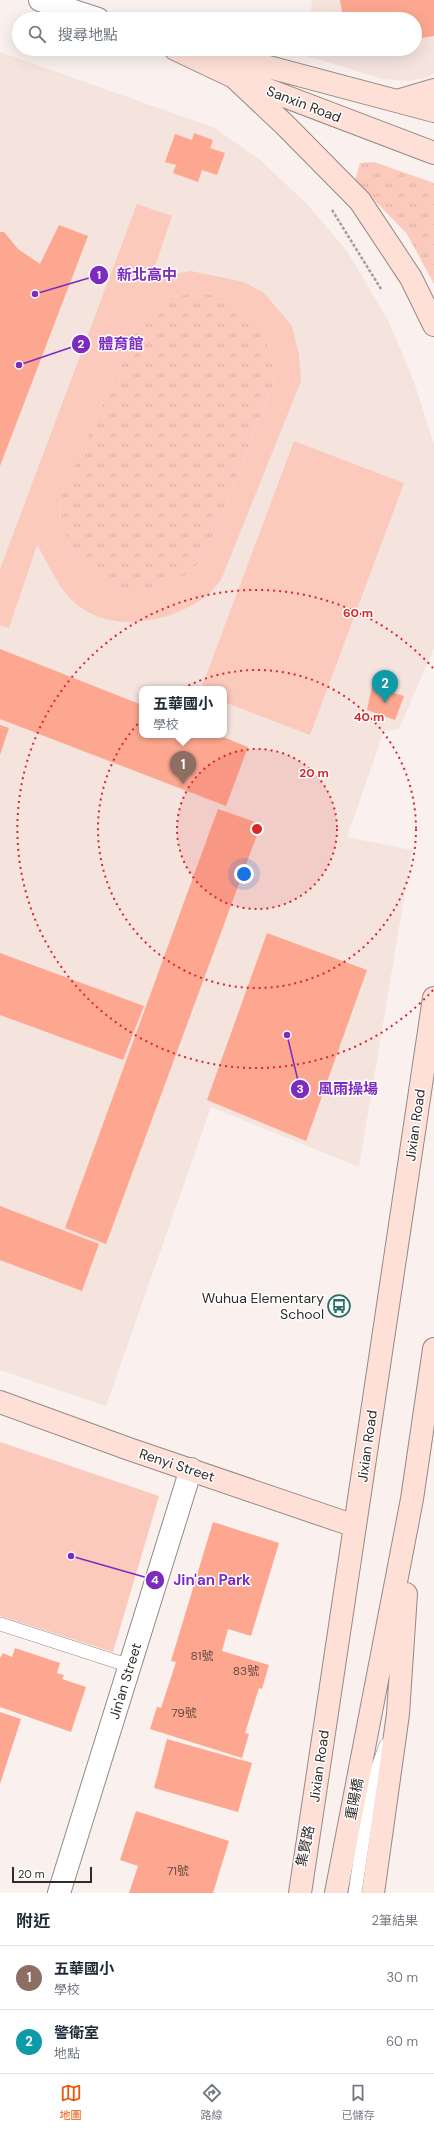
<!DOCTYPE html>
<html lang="zh-TW">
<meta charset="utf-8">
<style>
body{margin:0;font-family:"DM Sans","Noto Sans TC",sans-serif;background:#f2f2f3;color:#1f2937}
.scale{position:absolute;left:12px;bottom:10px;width:80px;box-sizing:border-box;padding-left:4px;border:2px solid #302c2b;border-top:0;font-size:11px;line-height:14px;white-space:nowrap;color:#302c2b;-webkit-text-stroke:3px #fff;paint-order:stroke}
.you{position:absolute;left:244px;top:874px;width:14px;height:14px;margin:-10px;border:3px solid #fff;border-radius:50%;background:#1a73e8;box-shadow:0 0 0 6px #1a73e833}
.badge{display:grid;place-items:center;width:26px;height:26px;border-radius:50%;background:#ea580c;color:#fff;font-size:13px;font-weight:700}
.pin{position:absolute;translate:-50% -33px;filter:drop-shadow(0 1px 2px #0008)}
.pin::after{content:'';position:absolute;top:21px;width:14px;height:12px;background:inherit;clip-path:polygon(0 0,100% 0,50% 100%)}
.popup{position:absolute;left:139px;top:686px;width:88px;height:52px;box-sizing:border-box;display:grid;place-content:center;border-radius:8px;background:#fff;filter:drop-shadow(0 1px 3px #0005);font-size:13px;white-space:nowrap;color:#747a83}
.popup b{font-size:15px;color:#1f2937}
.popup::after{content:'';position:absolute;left:50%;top:100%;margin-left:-8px;border:8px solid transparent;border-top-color:#fff}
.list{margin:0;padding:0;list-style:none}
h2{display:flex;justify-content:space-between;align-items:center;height:52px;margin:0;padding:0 16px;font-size:17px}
h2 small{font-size:13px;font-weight:400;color:#747a83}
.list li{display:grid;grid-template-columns:26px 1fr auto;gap:12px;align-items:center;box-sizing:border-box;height:64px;padding:0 16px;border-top:1px solid #e0e1e3}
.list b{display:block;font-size:15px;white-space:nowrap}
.list p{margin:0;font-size:13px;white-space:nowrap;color:#747a83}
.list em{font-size:13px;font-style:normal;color:#747a83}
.icon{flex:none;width:22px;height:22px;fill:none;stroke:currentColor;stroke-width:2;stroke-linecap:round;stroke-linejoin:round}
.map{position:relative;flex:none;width:434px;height:1893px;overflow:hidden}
.search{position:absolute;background:#fff;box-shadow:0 4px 16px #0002;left:12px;right:12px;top:12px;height:44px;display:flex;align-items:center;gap:10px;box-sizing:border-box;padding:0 14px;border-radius:22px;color:#747a83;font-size:15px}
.sheet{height:180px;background:#fff}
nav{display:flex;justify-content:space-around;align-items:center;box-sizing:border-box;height:56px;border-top:1px solid #e0e1e3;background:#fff;font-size:11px;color:#747a83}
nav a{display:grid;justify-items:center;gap:2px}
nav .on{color:#ea580c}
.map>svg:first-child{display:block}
</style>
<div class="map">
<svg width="434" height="1893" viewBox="0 0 434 1893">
<defs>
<pattern id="grass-tufts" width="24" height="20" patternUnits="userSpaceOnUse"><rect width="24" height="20" fill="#fbcabc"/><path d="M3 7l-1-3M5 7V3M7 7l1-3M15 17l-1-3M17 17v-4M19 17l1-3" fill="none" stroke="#d7aea2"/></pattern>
</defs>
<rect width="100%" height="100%" fill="#faf0ee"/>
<path fill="#f5e3de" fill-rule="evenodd" d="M312 0H434V74L426 78 407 81 383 79 307 56 308 49H415V19H310Z
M0 52 215 128 260 160 308 205 347 251 389 322 414 382 434 444V648L399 729 384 731 347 837 412 850 359 1167 211 1107 106 1406 0 1370ZM142 689H224V735H142Z"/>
<path fill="url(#grass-tufts)" d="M374 162 434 183V284L407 234 355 180 360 163Z
M197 292C207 294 218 296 227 299 260 313 269 345 276 376L205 557C193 568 183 579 169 585 157 591 127 593 114 589 91 581 64 544 61 521 60 513 61 504 61 496L143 314 167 298Z"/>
<path fill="#fbcabc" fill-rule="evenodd" d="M137 204 172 216 149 284 174 274 191 271 244 282 264 293 292 326 299 355 301 381 221 580C216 586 210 593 204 598 165 625 104 635 69 597 55 582 48 562 37 545L9 628 0 625V569ZM197 292C207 294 218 296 227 299 259 313 269 345 276 377L205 557C193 568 183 579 169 585 157 591 127 593 114 589 91 581 64 544 61 521 60 513 61 504 61 496L143 314 167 298Z
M294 441 404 483 310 735 224 702V689H201Z
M0 1442 159 1496 113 1652 0 1616Z"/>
<path fill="#fda790" d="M340 0H434V36L415 39V19H343Z
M194 133 213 140 210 148 225 153 217 175 202 170 198 182 173 173 176 165 165 162 175 134 192 140Z
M59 225 88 236 0 466V232H4L18 249 40 264Z
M0 649 142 705V735H218L248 747 226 806 0 719Z
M372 686 404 696 395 720 367 710Z
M0 725 9 728 0 755Z
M218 809 261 824 106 1244 65 1228Z
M267 933 367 970 306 1141 207 1100Z
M0 953 144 1006 123 1060 0 1015Z
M0 1206 99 1244 82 1291 0 1260Z
M213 1522 279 1543 251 1636 228 1629 222 1651 269 1665 262 1689 259 1688 245 1733 249 1734 242 1758 150 1729 157 1707 161 1708 176 1662 171 1661Z
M15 1648 60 1663 57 1673 64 1675 62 1679 86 1687 71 1732 0 1707V1658L3 1653 12 1657Z
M0 1712 21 1719 0 1784Z
M167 1739 252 1763 238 1812 154 1788Z
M136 1811 229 1841 213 1893H129L138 1866 120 1860Z"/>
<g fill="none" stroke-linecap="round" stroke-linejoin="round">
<g stroke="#938a88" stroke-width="14">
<path id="lane" d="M0 1624 130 1666
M355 1893 371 1786 386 1745"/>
</g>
<g stroke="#938a88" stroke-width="24">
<path id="street" d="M40 0 98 19
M59 1893 191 1469"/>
</g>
<g stroke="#938a88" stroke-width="24">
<path id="secondary" d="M175 49 234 77 434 153
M201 49 434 111
M234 77 285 125 360 201 411 278 434 325
M397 101 434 90
M0 1402 129 1449 355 1526
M300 1893 434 998
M336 1893 412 1499 434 1349
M373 1893 398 1714 406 1594"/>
</g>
<path stroke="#a69e9d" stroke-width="2.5" stroke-dasharray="3 2" stroke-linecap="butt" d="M332 210 381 289"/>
<use href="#lane" stroke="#fff" stroke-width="13"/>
<use href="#street" stroke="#fff" stroke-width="22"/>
<use href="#secondary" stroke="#ffe0d7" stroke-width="22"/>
</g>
<circle cx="257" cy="829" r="80" fill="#d62828" fill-opacity=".12"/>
<g fill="none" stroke="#d62828" stroke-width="2" stroke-dasharray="2 4">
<circle cx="257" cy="829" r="80"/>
<circle cx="257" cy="829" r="159"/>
<path d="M433 990A239 239 0 1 1 433 668"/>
</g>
<defs>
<g id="bus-ring" transform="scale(1.15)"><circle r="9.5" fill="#fff" stroke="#276f68" stroke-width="1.5"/><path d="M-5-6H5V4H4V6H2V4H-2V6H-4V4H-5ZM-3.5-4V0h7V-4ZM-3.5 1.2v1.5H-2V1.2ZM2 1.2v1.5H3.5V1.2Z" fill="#276f68"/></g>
</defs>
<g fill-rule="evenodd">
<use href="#bus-ring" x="339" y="1306"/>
</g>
<g text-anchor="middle" stroke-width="3" stroke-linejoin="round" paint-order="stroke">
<g font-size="12" fill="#634b44">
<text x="202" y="1660">81號</text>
<text x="246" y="1675">83號</text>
<text x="184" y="1717">79號</text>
<text x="178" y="1875">71號</text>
</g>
<g font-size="14" fill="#302c2b" stroke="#fff">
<text transform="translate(304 104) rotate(21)" y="5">Sanxin Road</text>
<text transform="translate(415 1125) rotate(-82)" y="5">Jixian Road</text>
<text transform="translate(367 1446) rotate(-82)" y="5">Jixian Road</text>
<text transform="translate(177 1465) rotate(18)" y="5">Renyi Street</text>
<text transform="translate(125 1681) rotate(-73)" y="5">Jin'an Street</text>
<text transform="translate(319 1766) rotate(-82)" y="5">Jixian Road</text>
<text transform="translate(354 1799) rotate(-79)" y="5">重陽橋</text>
<text transform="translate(305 1846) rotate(-78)" y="5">集賢路</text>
</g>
<g font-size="14" fill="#302c2b" stroke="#fff" text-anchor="end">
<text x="324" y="1303">Wuhua Elementary<tspan x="324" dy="16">School</tspan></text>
</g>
</g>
<circle cx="257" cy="829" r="6" fill="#d62828" stroke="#fff" stroke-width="2"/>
<g font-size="12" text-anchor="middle" font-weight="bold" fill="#d62828" stroke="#fff" stroke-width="3" stroke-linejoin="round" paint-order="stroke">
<text x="358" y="617">60 m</text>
<text x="369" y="721">40 m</text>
<text x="314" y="777">20 m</text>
</g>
<path fill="none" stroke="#7b2cbf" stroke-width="1.5" d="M35 294L99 275M19 365L81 344M287 1035L300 1089M71 1556L155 1580"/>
<g fill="#7b2cbf" stroke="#fff" stroke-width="1.5">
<circle cx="35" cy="294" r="4"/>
<circle cx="19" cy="365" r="4"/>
<circle cx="287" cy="1035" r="4"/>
<circle cx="71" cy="1556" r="4"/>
<circle cx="99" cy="275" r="10"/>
<circle cx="81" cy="344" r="10"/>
<circle cx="300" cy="1089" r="10"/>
<circle cx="155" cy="1580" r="10"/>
</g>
<g font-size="12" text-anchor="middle" font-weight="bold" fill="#fff">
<text x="99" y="279">1</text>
<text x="81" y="348">2</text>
<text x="300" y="1093">3</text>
<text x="155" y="1584">4</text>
</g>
<g font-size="15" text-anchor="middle" font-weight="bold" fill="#7b2cbf" stroke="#fff" stroke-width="3" stroke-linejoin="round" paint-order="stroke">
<text x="147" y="280">新北高中</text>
<text x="121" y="349">體育館</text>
<text x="348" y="1094">風雨操場</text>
<text x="212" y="1585">Jin'an Park</text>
</g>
</svg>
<div class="scale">20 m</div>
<div class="you"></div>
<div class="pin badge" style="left:183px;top:784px;background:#8d6e63">1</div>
<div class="popup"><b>五華國小</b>學校</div>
<div class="pin badge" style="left:385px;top:703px;background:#0f9aa8">2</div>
<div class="search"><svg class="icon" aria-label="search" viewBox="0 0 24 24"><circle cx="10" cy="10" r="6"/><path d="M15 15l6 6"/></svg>搜尋地點</div>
</div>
<section class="sheet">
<h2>附近<small>2筆結果</small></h2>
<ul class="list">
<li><span class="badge" style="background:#8d6e63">1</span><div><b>五華國小</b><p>學校</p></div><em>30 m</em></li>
<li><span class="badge" style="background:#0f9aa8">2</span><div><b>警衛室</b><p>地點</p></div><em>60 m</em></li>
</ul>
</section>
<nav>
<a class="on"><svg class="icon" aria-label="map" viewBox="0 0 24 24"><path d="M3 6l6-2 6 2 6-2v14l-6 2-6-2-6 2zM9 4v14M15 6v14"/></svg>地圖</a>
<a><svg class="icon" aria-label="directions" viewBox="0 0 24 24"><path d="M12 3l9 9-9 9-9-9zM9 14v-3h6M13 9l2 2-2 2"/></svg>路線</a>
<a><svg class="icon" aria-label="saved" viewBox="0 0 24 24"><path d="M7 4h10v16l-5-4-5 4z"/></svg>已儲存</a>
</nav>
